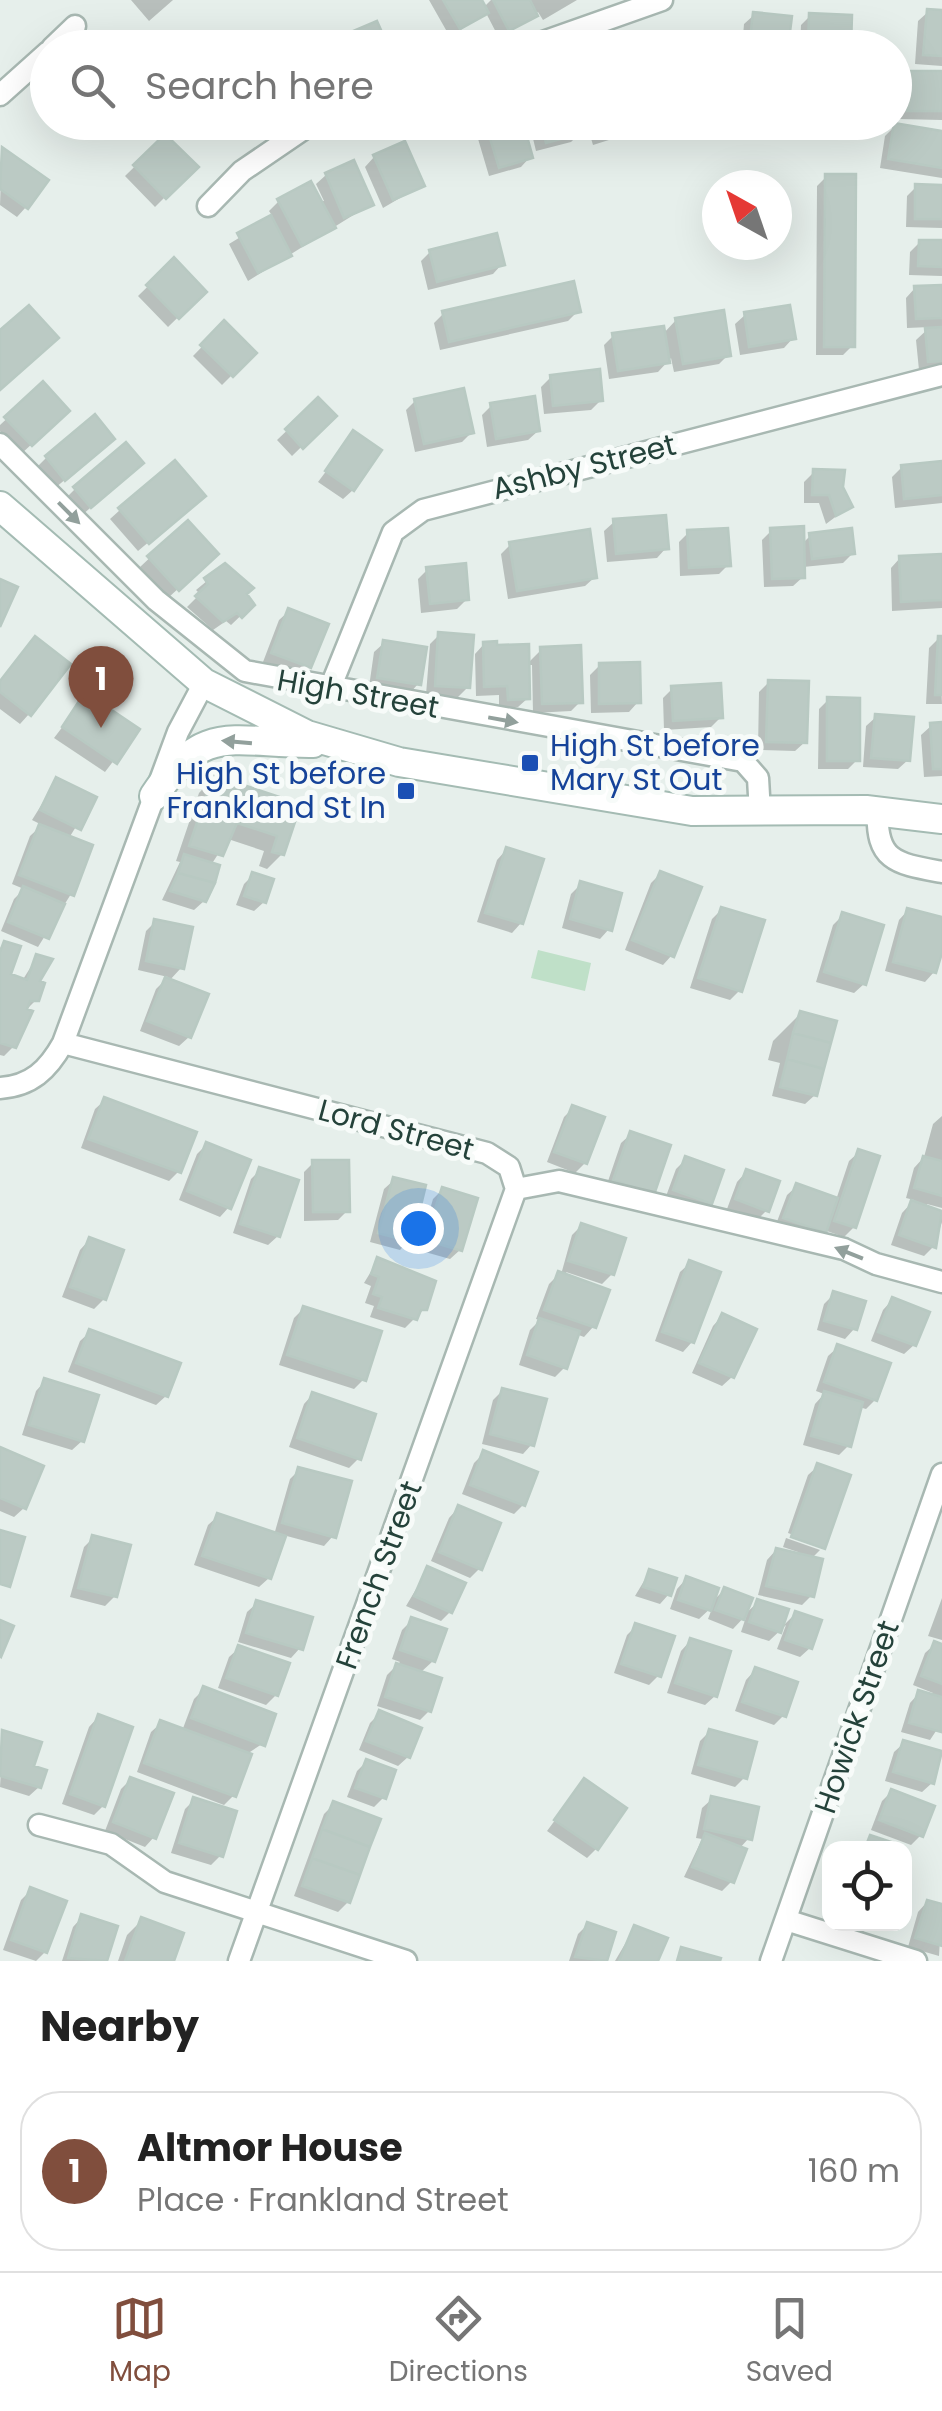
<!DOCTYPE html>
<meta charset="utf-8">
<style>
body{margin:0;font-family:Poppins,sans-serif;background:#f6f6f6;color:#222}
.controls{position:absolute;right:30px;bottom:30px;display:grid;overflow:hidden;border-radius:20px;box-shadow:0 10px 40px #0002}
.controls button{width:90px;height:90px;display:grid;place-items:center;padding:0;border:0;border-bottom:2px solid #e0e0e0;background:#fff;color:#222;font:50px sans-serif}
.compass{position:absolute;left:702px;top:170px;width:90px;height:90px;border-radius:50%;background:#fff;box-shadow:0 10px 40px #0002;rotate:320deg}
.you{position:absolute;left:418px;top:1228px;width:35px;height:35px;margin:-25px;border:8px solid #fff;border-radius:50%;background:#1a73e8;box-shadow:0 0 0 15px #1a73e833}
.badge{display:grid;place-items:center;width:65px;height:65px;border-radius:50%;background:#804e3d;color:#fff;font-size:32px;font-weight:700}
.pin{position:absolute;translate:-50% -82px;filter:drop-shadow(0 2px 5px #0008)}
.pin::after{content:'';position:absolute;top:52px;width:35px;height:30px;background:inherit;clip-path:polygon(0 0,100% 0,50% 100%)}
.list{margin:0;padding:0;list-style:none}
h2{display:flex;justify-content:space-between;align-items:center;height:130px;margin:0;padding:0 40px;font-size:42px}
h2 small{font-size:32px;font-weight:400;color:#767676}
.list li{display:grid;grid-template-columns:65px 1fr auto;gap:30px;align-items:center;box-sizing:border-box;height:160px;margin:0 20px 20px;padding:0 20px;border:2px solid #e0e0e0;border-radius:40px}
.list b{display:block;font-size:38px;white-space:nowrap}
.list p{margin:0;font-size:32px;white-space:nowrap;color:#767676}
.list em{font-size:32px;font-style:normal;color:#767676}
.icon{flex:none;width:55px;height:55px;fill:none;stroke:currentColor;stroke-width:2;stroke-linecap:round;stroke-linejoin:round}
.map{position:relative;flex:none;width:942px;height:1961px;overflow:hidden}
.search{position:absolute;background:#fff;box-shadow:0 10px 40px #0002;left:30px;right:30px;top:30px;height:110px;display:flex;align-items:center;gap:25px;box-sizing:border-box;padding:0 35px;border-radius:55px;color:#767676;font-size:38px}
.sheet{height:310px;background:#fff}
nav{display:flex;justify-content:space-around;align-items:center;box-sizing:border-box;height:140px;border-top:2px solid #e0e0e0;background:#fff;font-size:28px;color:#767676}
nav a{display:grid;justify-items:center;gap:5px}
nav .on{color:#804e3d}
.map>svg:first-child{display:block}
</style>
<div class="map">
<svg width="942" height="1961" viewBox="0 0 942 1961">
<rect width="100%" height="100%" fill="#e6efeb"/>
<path fill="#bfe0c8" d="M538 950 591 963 585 991 531 978Z"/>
<path fill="#0003" d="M131 0H173L149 21Z
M429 0H479L483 8 491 0H577L543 20 538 12 499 38 486 13 450 37Z
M928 12 942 13V66L915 64 918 21Z
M754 15 786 48H742L744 24Z
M810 16 848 48H800L801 25Z
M345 37 386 48H321L333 41 336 47Z
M909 73 942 74V120L899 119 900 83Z
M79 122H110L93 138Z
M198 122H227L210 137Z
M485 122H520L530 157 521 167 489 176 476 132Z
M529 122H578L581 132 571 142 536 151Z
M586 122H637L638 125 628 134 593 145Z
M895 126 942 133V178L880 168 885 136Z
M165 137 195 167 155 207 125 176Z
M2 150 26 207 17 217 0 205Z
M374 157 422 185 383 208 365 167Z
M326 175 371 204 248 281 229 244 273 217 269 211 279 201H324L316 184Z
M826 177 852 346 843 355H816L817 186Z
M916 187H942V228L906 227 907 196Z
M920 242 942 243V276L909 275 910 252Z
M430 252 502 264 493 274 428 290 421 261Z
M174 261 204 292 168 327 138 296Z
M942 287V368L919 370 916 340 930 327 907 328 906 298 915 288Z
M578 311 568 321 440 350 434 323 444 313Z
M745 315 793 338 784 348 740 355 735 324Z
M676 320 728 355 719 364 674 372 671 358 658 372 609 379 604 345 613 336 663 334Z
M224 324 254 353 222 385 193 356Z
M551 377 601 400 591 410 544 414 541 387Z
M43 385 58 420 21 454 0 431V425Z
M318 401 333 416 292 456 277 440Z
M415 401 471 433 462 442 415 452 406 410Z
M491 406 538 431 528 440 487 447 482 415Z
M354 434 353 490 343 499 318 482Z
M103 448 55 488 37 467 46 458Z
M942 463V503L895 508 892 477 902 467Z
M131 472 81 516 66 498 75 489Z
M814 472 840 487 850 506 826 524 819 503H804V482Z
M193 505 138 551 110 519 120 510Z
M614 522 666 548 657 558 607 562 604 531Z
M187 523 206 563 168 598 140 567Z
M772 530 802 544 811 535 853 553 843 563 803 567V577L793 586 764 587 762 540Z
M688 533 728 565 719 574 680 576 679 542Z
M510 545 595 577 585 586 508 599 501 554Z
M942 557V608L892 611 891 568 900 558Z
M225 566 252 605 231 625 226 621 213 630 187 607 200 594 196 590Z
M427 570 467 599 457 609 421 613 418 579Z
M289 611 309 667 300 676 263 662 279 620Z
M439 635 468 687 458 697 426 695 430 644Z
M939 638 942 704H926L929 648Z
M384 643 418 684 409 694 369 687 374 652Z
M484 644 526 646 527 664 541 650 580 702 571 711 533 713 532 665H527L528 698 518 707 499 708V695L476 696 475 654Z
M600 665 638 702 629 712 591 713 590 675Z
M0 682 29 714 20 724 0 709Z
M769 682 805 742 795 751 758 750 759 692Z
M672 689 721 717 711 727 664 730 663 698Z
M86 696 137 730 105 772 54 738Z
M828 700 857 760 848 769H818L819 709Z
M876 717 908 760 898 769 863 767 866 726Z
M942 725V776L924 777 921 735 931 726Z
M213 778 298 806 282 854 267 869 259 866 264 851 228 839 211 865 204 901 194 910 162 900 180 862 176 861 199 793Z
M57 780 93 799 69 838 71 894 38 947 1 931 14 899 24 889 12 884 30 836 42 825 32 820Z
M506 850 521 923 512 933 477 922 497 860Z
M660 874 672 955 663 965 625 950 651 883Z
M253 875 264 902 254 911 236 905 244 884Z
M581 884 609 929 600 939 562 928 571 894Z
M722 909 739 991 730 1000 690 988 712 919Z
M908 910 942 919 934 972 925 982 885 971 899 920Z
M843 915 864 984 854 993 816 982 833 925Z
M155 922 181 968 169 981 189 1037 179 1046 140 1031 156 989 168 977 138 970 146 931Z
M5 944 8 976 22 981 37 957 50 961 36 983 37 999 25 1011 14 1046 4 1056 0 1055V948Z
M800 1014 815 1095 805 1104 772 1096 780 1063 768 1060 773 1041Z
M105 1100 178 1172 169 1181 81 1148 95 1109Z
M573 1108 585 1163 575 1173 547 1162 564 1117Z
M942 1116V1208L927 1204 926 1208 942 1213V1222L934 1246 924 1256 891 1245 902 1213 914 1200 906 1198 914 1168 924 1157 933 1124Z
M631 1134 652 1193 605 1190 621 1143Z
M206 1145 229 1207 220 1217 179 1200 197 1154Z
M859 1152 854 1227 844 1237 824 1230 814 1242 775 1227 787 1195 797 1186 836 1200 849 1161Z
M686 1159 710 1202 700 1212 665 1199 676 1169Z
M313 1163 347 1211 338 1220 304 1221V1172Z
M260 1170 278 1236 268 1245 233 1233 251 1179Z
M746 1172 767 1210 757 1220 727 1209 737 1182Z
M394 1180 409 1240 400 1250 370 1242 384 1189Z
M443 1189 460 1250 450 1259 418 1250 433 1199Z
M581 1226 612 1274 602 1284 566 1272 593 1327 584 1337 576 1334 565 1367 555 1377 519 1365 530 1330 540 1320 536 1319 549 1284 562 1271 572 1235Z
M89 1240 104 1299 94 1309 62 1297 80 1250Z
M378 1260 425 1308 405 1328 370 1317 374 1306 365 1303 371 1286 364 1283Z
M690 1263 692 1342 683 1352 655 1341 680 1272Z
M834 1294 854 1329 845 1339 817 1330 824 1304Z
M892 1300 914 1345 904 1354 871 1341 883 1310Z
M303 1309 364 1379 354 1389 279 1365 294 1318Z
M722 1316 732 1377 722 1386 692 1373 713 1326Z
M90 1332 166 1396 156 1405 68 1372 80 1341Z
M838 1347 875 1400 866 1409 859 1407 849 1445 839 1455 803 1445 815 1404 824 1394 816 1391 828 1356Z
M45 1381 82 1441 72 1450 22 1435 36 1391Z
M503 1390 532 1444 523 1454 482 1444 493 1400Z
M313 1394 359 1458 349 1468 289 1447 304 1404Z
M0 1450 24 1508 14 1517 0 1511Z
M484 1453 523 1505 514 1514 462 1494 474 1463Z
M818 1466 823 1548 821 1549V1545L788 1533 808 1475Z
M299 1470 333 1536 324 1546 283 1535 269 1578 259 1587 194 1565 208 1525 218 1516 274 1535 290 1479Z
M458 1508 480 1568 470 1578 431 1561 449 1518Z
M93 1538 115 1596 105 1606 70 1597 84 1547Z
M786 1538 820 1550 811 1559V1596L802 1605 758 1595 767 1560 776 1550 797 1555 798 1552 783 1547Z
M428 1569 450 1612 441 1621 406 1606Z
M650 1571 669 1594 660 1604 635 1596Z
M686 1579 710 1604 724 1590 743 1616 758 1602 779 1630 795 1614 810 1648 800 1657 777 1649 786 1625 769 1641 741 1632 747 1614 733 1629 708 1619 713 1606 699 1619 670 1609 677 1589Z
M942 1598V1640L928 1636Z
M257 1603 300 1648 291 1658 238 1642 247 1612Z
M412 1620 433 1661 420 1673 429 1711 420 1720 377 1706 387 1675 400 1662 392 1659 402 1630Z
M636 1626 658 1676 649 1685 614 1673 627 1635Z
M690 1641 715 1696 705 1705 667 1693 681 1651Z
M935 1644 942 1647V1722L930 1740 901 1732 910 1703 919 1693 932 1697 933 1693 913 1685 925 1653Z
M239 1648 276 1695 266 1705 218 1688 229 1657Z
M755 1670 783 1716 774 1725 735 1711 746 1680Z
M204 1689 262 1744 250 1752 234 1795 224 1805 137 1772 151 1732 161 1723 182 1731 194 1699Z
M380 1713 408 1757 398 1766 359 1750 370 1723Z
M98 1717 103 1806 94 1815 62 1804 89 1727Z
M710 1731 744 1778 735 1787 691 1774 700 1741Z
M3 1733 31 1767 39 1787 29 1796 0 1787Z
M904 1743 932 1783 922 1792 885 1781 894 1752Z
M366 1762 384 1797 374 1807 347 1797 357 1771Z
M131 1779 154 1837 145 1847 105 1831 121 1789Z
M584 1781 596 1849 587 1858 547 1831Z
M891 1792 921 1835 911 1845 871 1830 882 1801Z
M712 1799 749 1838 739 1849 732 1881 722 1891 684 1877 702 1839 696 1838 702 1808Z
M194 1800 220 1856 211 1865 171 1853 185 1809Z
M334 1804 348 1902 338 1912 294 1896 324 1814Z
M31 1890 45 1952 36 1961 3 1950 21 1900Z
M927 1902 942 1907 939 1956 908 1947 918 1912Z
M82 1917 115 1927 104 1961H62L73 1927Z
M142 1920 171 1961H118L127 1935Z
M830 1924H871L861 1934Z
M587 1925 613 1933 604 1961H569L578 1934Z
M635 1927 656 1961H615Z"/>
<path fill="#bbcac4" stroke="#b8c9c2" stroke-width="2.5" d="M443 0H482L489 13 460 29Z
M493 0H530L538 16 509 31Z
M927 9 942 10V56L923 55Z
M753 12 792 16 788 48H749Z
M809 13 852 15 851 48H808Z
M377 21 389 48H349L344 35Z
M908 71H942V111H907Z
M485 122H523L533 158 499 168Z
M540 122H581L583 133 546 143Z
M598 122H640V125L602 137Z
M894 123 942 131V168L888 159Z
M165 134 199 167 166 199 133 165Z
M405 141 425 186 393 200 373 155Z
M2 147 49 180 28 209 0 189Z
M354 160 374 205 344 218 325 173Z
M825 174H856L855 347H824Z
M311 181 336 228 302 246 277 199Z
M915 184 942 185V219H915Z
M271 215 292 256 258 273 237 233Z
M497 233 505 265 437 282 429 250Z
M919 240H942V267L918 266Z
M174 257 207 292 179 319 146 285Z
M574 281 581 312 449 342 442 311Z
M942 285V318L916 319 914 286Z
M29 305 59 338 0 390V330Z
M790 305 796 339 749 347 744 312Z
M724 310 731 356 683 364 675 318Z
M224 320 257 353 233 377 200 345Z
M664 326 670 363 618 371 612 333Z
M942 327V361L928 362 925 328Z
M600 369 603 401 553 406 550 375Z
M43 381 70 411 32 446 4 417Z
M464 388 474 433 424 444 414 399Z
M535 396 540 431 496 439 490 403Z
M318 397 337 416 303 449 285 429Z
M95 414 115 439 65 481 45 456Z
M353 430 382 450 354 491 325 471Z
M126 442 144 463 91 508 73 487Z
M175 460 206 496 149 544 118 508Z
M942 461V495L904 499 901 465Z
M813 469 845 470 843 487 853 507 836 516 829 495H812Z
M666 515 669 549 616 554 613 519Z
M188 520 219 554 179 591 147 556Z
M804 526 805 578 772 579 770 528Z
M728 528 731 566 689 568 687 530Z
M852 528 855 554 812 559 809 533Z
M590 529 597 578 517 591 509 542Z
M942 554V600L901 602 899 556Z
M225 563 254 588 247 594 255 605 242 618 237 613 223 622 195 596 208 584 204 578Z
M466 563 469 600 430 604 426 567Z
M0 579 18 587 0 627Z
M288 608 329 624 311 668 271 653Z
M438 632 474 635 470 688 435 686Z
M35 636 71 664 31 716 0 692V681Z
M938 636H942V695H935Z
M383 640 427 647 421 685 377 678Z
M497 641V645L529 644 530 699 508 700 507 686 484 687 483 642Z
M581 645 583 703 542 704 540 647Z
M640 662 641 703 599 704V663Z
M768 680 809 681 807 743 766 742Z
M721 683 723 718 673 721 671 686Z
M85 692 140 729 117 764 62 727Z
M827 697 860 698V761H827Z
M875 714 914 717 910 761 871 758Z
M942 722V769H933L930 723Z
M213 775 301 804 284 855 272 852 277 836 237 823 223 856 189 846Z
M56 777 97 797 81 830 40 810Z
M39 824 93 845 74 896 19 875Z
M506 847 544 859 523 924 485 913Z
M184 854 220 865 215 883 178 873Z
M660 871 702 887 674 957 632 940Z
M252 872 274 879 266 903 244 896Z
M178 873 215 883 206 902 170 891Z
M580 881 622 893 612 931 570 919Z
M23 886 65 904 49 939 8 922Z
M721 907 765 920 742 992 698 978Z
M907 908 942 917V953L936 973 893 962Z
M842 912 884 925 866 985 824 972Z
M154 919 193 927 184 969 146 961Z
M4 941 21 946 11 974 27 980 36 954 53 959 40 981 45 983 39 1001H30L27 1009 33 1011 16 1048 0 1043V952Z
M165 977 209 994 191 1038 147 1021Z
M800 1011 837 1021 831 1043 793 1033Z
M793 1033 831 1043 824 1069 787 1059Z
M787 1059 824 1069 817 1096 780 1087Z
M104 1097 197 1132 181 1173 88 1139Z
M572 1105 605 1117 587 1164 554 1152Z
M630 1131 671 1145 654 1195 613 1180Z
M206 1142 251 1160 231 1209 187 1191Z
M858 1149 880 1156 856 1228 834 1221Z
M685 1156 724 1170 712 1204 673 1190Z
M923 1156 942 1161V1196L914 1188Z
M312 1160H349L350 1212H313Z
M259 1167 299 1180 280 1237 240 1224Z
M746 1169 780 1181 769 1212 735 1199Z
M393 1177 426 1185 412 1242 378 1233Z
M796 1183 838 1198 826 1233 783 1218Z
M442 1187 478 1198 462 1251 425 1240Z
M911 1200 942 1211 936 1248 899 1235Z
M581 1223 626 1238 614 1275 568 1261Z
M89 1237 124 1250 106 1300 70 1287Z
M377 1257 436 1281 427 1310H421L417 1320 378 1308 382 1297 373 1294 379 1277 371 1274Z
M689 1260 721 1272 694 1343 662 1332Z
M558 1271 610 1290 596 1328 544 1310Z
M833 1291 866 1301 857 1330 824 1321Z
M892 1297 930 1312 916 1346 878 1332Z
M303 1306 382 1331 366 1381 287 1355Z
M722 1313 757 1329 734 1378 699 1363Z
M539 1318 580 1331 567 1369 527 1355Z
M89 1329 181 1363 168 1397 76 1363Z
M837 1344 891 1363 877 1401 824 1382Z
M44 1378 99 1395 84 1442 29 1425Z
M502 1388 547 1399 534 1446 490 1434Z
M824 1391 863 1402 851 1447 811 1436Z
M312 1392 376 1414 361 1460 297 1438Z
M0 1447 44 1466 26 1509 0 1498Z
M483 1450 538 1472 525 1506 470 1485Z
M817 1463 851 1475 825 1549 791 1537Z
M298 1467 352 1481 336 1538 282 1523Z
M458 1505 501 1523 482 1570 439 1552Z
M217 1513 286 1536 271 1579 202 1556Z
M0 1530 25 1537 10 1587 0 1584Z
M92 1535 131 1545 117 1597 78 1588Z
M776 1548 823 1559 814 1597 766 1586Z
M427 1566 466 1583 452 1613 414 1596Z
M649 1569 677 1578 671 1596 643 1587Z
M686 1576 719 1588 711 1611 678 1600Z
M724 1587 753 1598 744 1620 715 1610Z
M757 1599 789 1609 781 1633 749 1622Z
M256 1600 313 1617 303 1650 246 1633Z
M795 1611 822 1620 812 1649 785 1640Z
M411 1617 447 1629 435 1662 400 1650Z
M0 1620 14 1626 1 1657 0 1656Z
M635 1623 675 1636 661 1677 621 1664Z
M690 1638 731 1651 717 1697 675 1683Z
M934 1641 942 1644V1684L921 1676Z
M238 1645 290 1663 278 1696 226 1678Z
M396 1663 442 1678 431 1712 385 1697Z
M755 1667 798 1682 786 1717 742 1702Z
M203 1686 276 1714 265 1746 191 1718Z
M918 1690 942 1697 941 1732 909 1723Z
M379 1710 422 1728 410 1758 366 1741Z
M98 1714 133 1727 105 1807 70 1794Z
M160 1720 252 1754 236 1797 144 1763Z
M709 1729 757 1742 747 1779 698 1765Z
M2 1730 42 1742 34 1766 47 1770 41 1788 0 1776Z
M903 1740 942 1751 934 1784 893 1772Z
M366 1759 396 1770 386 1799 355 1788Z
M130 1777 174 1793 156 1839 113 1822Z
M584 1778 627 1808 598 1850 554 1820Z
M891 1789 935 1806 923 1837 879 1820Z
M711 1796 759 1807 752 1840 704 1829Z
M193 1797 237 1811 223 1857 179 1843Z
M333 1801 381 1819 370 1847 322 1829Z
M322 1829 370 1847 360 1875 312 1858Z
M705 1833 747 1849 734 1883 692 1867Z
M870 1835 900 1845 898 1848H865Z
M312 1858 360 1875 350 1903 302 1886Z
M30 1887 67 1901 47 1953 11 1940Z
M927 1900 942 1904V1946L915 1938Z
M81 1914 118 1926 107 1961 68 1958Z
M141 1917 184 1933 174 1961H125Z
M587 1922 616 1932 607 1961 575 1957Z
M634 1925 668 1938 658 1961H619Z
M681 1947 721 1958 720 1961H677Z"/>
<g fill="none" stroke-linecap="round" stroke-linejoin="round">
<g stroke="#a8b8b2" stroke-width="25">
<path id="street" d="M52 48 75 26
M526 48 662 0
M0 95 48 52
M208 206 242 171 314 122
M0 444 156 600 245 671 743 761 758 778 760 813
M331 686 393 532 423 510 942 375
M878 810C875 862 898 864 942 872
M63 1043 487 1153 509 1167 516 1189 239 1961
M0 1088C31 1086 48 1070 63 1043L178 732 204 683
M516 1189 559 1181 844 1249 876 1264 942 1282
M39 1825 111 1844 165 1882 406 1961
M786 1920 916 1961
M771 1961 942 1474"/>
</g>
<g stroke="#a4bbb3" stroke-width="32">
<path id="secondary" d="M0 506 204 683 307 735 399 762 692 811 866 810 942 819
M154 796C204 720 234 744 313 743"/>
</g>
<use href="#street" stroke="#fff" stroke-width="20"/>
<use href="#secondary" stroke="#fff" stroke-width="28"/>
</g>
<defs><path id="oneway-solid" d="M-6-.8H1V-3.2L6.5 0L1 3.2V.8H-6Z" transform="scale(2.5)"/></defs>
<g fill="#92a09c">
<use href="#oneway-solid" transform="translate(69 513) rotate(45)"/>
<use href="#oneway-solid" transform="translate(503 720) rotate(10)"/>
<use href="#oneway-solid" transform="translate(237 742) rotate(-175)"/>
<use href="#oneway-solid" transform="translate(849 1253) rotate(-158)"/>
</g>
<g fill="#1a4fb4" stroke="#f7fbf9" stroke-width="4">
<rect x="520" y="753" width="20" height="20" rx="5"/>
<rect x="396" y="781" width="20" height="20" rx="5"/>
</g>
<g text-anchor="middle" stroke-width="10" stroke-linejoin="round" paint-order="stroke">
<g font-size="30" fill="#24423a" stroke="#f7fbf9">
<text transform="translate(584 467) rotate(-14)" y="10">Ashby Street</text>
<text transform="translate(358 694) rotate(10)" y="10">High Street</text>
<text transform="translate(396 1130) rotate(15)" y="10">Lord Street</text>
<text transform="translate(379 1575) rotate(-70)" y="10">French Street</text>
<text transform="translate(857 1717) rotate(-71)" y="10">Howick Street</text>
</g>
<g font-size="30" fill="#164399" stroke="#f7fbf9" text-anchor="start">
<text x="550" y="756">High St before<tspan x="550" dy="34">Mary St Out</tspan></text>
<text x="386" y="784" text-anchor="end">High St before<tspan x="386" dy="34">Frankland St In</tspan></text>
</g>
</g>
</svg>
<div class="controls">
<button><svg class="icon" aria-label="locate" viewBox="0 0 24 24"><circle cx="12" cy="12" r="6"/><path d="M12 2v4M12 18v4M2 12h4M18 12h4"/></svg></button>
</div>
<svg class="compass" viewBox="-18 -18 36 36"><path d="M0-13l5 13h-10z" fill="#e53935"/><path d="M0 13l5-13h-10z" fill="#767676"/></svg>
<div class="you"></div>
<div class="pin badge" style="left:101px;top:728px">1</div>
<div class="search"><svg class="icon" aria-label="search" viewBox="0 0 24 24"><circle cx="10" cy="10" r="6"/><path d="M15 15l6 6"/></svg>Search here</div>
</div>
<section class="sheet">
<h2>Nearby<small></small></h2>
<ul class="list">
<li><span class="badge">1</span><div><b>Altmor House</b><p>Place · Frankland Street</p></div><em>160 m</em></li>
</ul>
</section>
<nav>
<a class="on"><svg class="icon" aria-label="map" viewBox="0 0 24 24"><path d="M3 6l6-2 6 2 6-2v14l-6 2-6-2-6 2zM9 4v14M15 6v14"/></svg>Map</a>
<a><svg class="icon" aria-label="directions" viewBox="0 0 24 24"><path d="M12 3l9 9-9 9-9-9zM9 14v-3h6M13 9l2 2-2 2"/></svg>Directions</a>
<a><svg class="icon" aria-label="saved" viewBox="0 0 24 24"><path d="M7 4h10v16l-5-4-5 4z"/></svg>Saved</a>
</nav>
